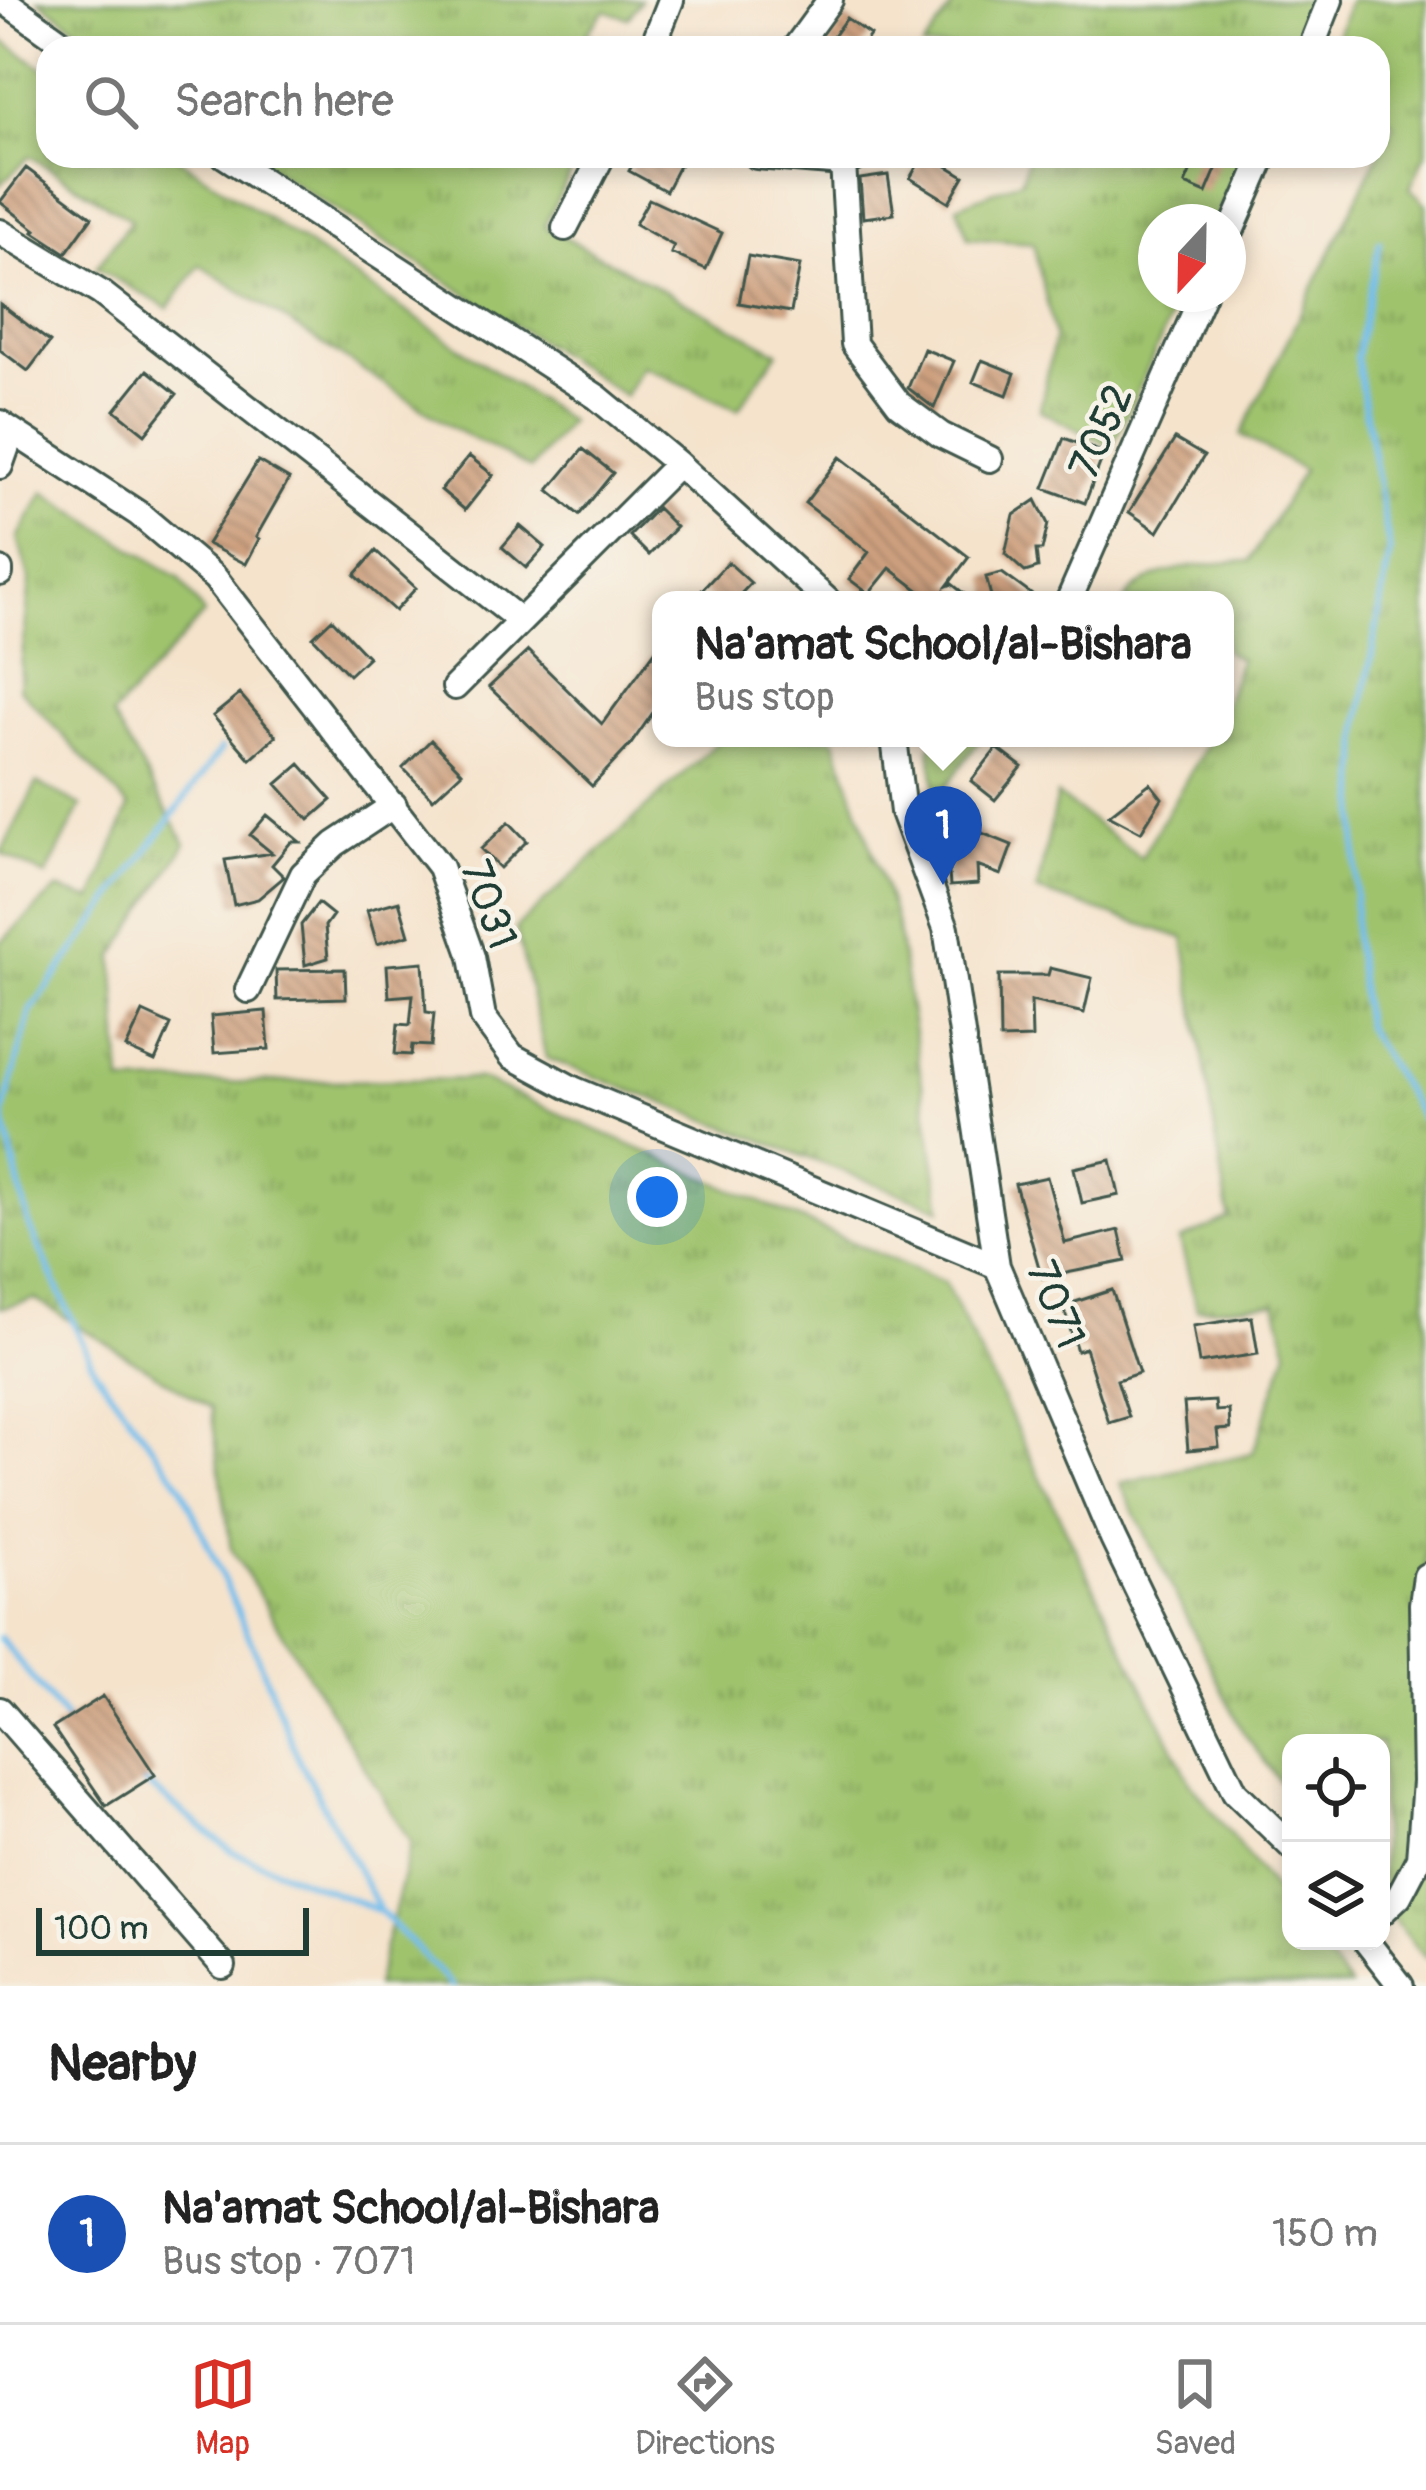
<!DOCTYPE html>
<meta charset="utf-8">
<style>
body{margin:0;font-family:Pangolin,sans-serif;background:#f2f2f2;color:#222}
.controls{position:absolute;right:36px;bottom:36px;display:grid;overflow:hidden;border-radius:24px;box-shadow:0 6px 18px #0003}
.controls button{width:108px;height:108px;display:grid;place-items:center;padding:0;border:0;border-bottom:3px solid #e0e0e0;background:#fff;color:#222;font:60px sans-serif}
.compass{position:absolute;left:1138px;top:204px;width:108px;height:108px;border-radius:50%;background:#fff;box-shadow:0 6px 18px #0003;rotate:202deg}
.scale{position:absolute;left:36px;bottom:30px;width:273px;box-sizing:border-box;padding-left:12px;border:6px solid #1f3d34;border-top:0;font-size:33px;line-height:42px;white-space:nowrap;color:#1f3d34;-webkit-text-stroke:9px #f7f3e8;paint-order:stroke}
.you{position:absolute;left:657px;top:1197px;width:42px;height:42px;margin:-30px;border:9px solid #fff;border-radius:50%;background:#1a73e8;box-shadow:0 0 0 18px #1a73e833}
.badge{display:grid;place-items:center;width:78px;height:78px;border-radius:50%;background:#d93025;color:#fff;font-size:39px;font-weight:700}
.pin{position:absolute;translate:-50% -99px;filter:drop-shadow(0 3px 6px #0008)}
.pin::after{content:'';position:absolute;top:63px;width:42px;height:36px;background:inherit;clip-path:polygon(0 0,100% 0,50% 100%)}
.popup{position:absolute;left:652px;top:591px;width:582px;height:156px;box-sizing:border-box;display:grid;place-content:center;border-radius:24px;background:#fff;filter:drop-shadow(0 3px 9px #0005);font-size:39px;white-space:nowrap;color:#767676}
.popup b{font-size:45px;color:#222}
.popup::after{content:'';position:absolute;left:50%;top:100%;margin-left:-24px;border:24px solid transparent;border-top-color:#fff}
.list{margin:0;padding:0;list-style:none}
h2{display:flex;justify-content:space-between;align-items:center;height:156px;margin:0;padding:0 48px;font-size:51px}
h2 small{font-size:39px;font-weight:400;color:#767676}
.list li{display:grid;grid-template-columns:78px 1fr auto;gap:36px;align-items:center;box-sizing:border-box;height:180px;padding:0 48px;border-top:3px solid #e0e0e0}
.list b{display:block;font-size:45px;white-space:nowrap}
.list p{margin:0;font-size:39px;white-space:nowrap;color:#767676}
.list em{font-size:39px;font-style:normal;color:#767676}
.icon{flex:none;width:66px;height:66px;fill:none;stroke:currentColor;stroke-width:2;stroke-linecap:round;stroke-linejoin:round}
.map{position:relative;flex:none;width:1426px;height:1986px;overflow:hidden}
.search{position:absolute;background:#fff;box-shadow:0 6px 18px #0003;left:36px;right:36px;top:36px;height:132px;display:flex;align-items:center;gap:30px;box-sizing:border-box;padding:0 42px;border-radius:36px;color:#767676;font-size:45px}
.sheet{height:336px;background:#fff}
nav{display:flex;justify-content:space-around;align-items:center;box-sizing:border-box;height:168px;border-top:3px solid #e0e0e0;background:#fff;font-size:33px;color:#767676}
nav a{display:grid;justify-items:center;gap:6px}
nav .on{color:#d93025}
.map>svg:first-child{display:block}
</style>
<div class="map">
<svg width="1426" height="1986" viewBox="0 0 1426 1986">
<defs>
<pattern id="grass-tufts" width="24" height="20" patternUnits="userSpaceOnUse" patternTransform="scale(3)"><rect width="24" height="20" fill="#9fc36d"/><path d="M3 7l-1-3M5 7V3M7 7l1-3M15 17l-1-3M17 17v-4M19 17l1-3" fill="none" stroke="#81a05a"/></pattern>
<pattern id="building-back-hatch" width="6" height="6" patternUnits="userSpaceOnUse" patternTransform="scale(3)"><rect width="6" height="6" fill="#cea07f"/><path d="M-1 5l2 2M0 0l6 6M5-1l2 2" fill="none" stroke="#a78469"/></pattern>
</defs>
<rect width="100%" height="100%" fill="#f7f3e8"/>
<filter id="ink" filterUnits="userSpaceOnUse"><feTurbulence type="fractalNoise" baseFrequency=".00833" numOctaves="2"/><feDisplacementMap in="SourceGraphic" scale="24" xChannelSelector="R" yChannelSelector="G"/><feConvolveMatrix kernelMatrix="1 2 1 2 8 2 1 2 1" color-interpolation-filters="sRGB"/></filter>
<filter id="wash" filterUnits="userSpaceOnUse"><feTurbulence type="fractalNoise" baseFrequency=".004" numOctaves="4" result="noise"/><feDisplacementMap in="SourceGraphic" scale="48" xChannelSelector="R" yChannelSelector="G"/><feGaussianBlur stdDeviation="2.7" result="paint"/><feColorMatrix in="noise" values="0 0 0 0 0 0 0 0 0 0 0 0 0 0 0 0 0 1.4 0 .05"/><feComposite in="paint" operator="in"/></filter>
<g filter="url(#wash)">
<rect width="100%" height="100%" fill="#f5e3cc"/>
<path fill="url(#grass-tufts)" stroke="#5f8050" stroke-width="3" d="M39 0H641L628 18 605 10 586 34 614 48H105Z
M957 0H1315L1293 48H923Z
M1349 0H1426V153L1410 188 1426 204V1959L1381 1906V1743H1291V1797L1243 1732 1120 1483 1253 1453 1288 1350 1276 1303 1197 1309 1180 1240 1229 1218 1184 938 1037 891 1057 795 1141 858 1210 738H1225V704L1240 659 1225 651V600H1125C1149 565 1211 564 1250 561L1303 470 1241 435 1394 123 1378 111V48H1333Z
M0 39 48 71V156H175L569 421 531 469 453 428 200 265 168 308 96 268 131 220 30 156 0 185Z
M252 156H579L544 226 778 352 738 409 642 366 625 396Z
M1028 156H1244L1214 222H1156V294H1181L1112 448 1040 410 1055 337 1033 243 968 238 957 206 1022 180Z
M44 492 179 578 204 614 112 716 186 844 114 957 122 1084 480 1079 945 1283 1190 1782 1291 1912V1941H1313L1350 1986H375L411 1843 231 1549 211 1408 35 1299 0 1308V943L57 889 93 900 129 807 19 688 30 581 18 538Z
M722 738H834L896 921 942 1209 546 1058 516 928Z
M940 738H981L937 799 930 747Z"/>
<path fill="#9fc36d" stroke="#5f8050" stroke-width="3" d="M37 783 81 806 46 876 1 853Z"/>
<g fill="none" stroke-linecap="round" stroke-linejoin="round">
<path stroke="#73beec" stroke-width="6" d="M1380 242 1356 357 1390 552 1360 721 1354 937 1365 1026 1426 1125
M221 749 30 1012 3 1115 29 1225 95 1370 181 1485 251 1641 299 1760 380 1911 452 1986
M0 1638 69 1724
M141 1780 233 1852 380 1911"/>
</g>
<g id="blocks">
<path fill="url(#building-back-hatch)" d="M846 18 870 35 861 48H825Z
M637 156H665L680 164 666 191 629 171Z
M923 156H931L964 176 949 202 910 178Z
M1197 156 1220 160 1206 193 1185 184Z
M26 168 92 217 66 253 34 232 36 230 0 202Z
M888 175 894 214 863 218 860 179Z
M649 199 722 233 706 269 671 253 674 246 635 224Z
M748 256 800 265 791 312 739 303Z
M0 304 50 342 28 371 0 350Z
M924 349 954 361 934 408 908 388Z
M982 360 1015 373 1007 395 973 382Z
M147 370 177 394 145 434 115 410Z
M1064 438 1104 453 1085 503 1044 488Z
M1175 439 1204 456 1158 532 1129 512Z
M583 449 613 473 579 515 549 490Z
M469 456 493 475 465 510 441 490Z
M840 457 969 557 947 586 952 584 972 600H910V594L921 592 890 568 869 594 849 579 869 552 805 503Z
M258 461 289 479 256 537 259 539 246 564 207 544Z
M1036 500 1048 524 1042 550H1036L1038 568 1025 572 1005 554 1014 515Z
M657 508 676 527 649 555 630 536Z
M520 526 545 547 526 568 502 547Z
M376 551 416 588 395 611 355 575Z
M728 562 751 583 735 600H713L702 590Z
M1002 573 1039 600H992L986 577Z
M332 619 368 657 349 675 313 637Z
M661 643V701L631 744 592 786 489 687 528 651 602 724Z
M240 694 276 736 250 759 213 716Z
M431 740 462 772 433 799 403 768Z
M997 748 1022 767 995 800 971 781Z
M300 764 332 800 309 820 277 784Z
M1150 783 1162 798 1141 832 1109 815Z
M267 815 300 842H291L272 865 284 877 258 899 234 905 225 860 272 853 250 835Z
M509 822 527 841 500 868 481 849Z
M977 831 1012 845 1001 875 977 866 978 884 950 886 946 833Z
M399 901 409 935 377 944 367 910Z
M318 903 333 915 325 926 328 958 305 965 301 925Z
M423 962 426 1012 434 1013 431 1046 412 1045 411 1055 395 1054 398 1024 410 1025 413 995 389 997 387 965Z
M1050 968 1092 978 1084 1013 1031 1001 1032 1038 1000 1039 999 975H1048Z
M345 969 346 998 277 1000 276 970Z
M266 1011 269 1049 214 1053 211 1016Z
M143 1012 171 1025 155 1061 126 1048Z
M1111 1160 1119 1195 1082 1203 1074 1168Z
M1047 1177 1065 1243 1119 1230 1126 1261 1042 1278 1015 1184Z
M1112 1290 1139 1373 1117 1380 1129 1417 1109 1423 1085 1348 1077 1351 1063 1306Z
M1252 1317 1258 1354 1199 1363 1193 1326Z
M1215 1401 1216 1411 1229 1410 1230 1429 1217 1430 1219 1447 1188 1450 1184 1403Z
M103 1696 155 1775 106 1806 53 1728Z"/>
</g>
</g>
<g filter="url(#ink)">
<use href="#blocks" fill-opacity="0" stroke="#3f564b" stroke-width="3"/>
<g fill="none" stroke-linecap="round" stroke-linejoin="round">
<g stroke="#3f564b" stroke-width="30">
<path id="minor" d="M3 0 70 48
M652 48 671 0
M795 48 830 0
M1311 48 1330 0
M225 156 597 397 678 464 827 600
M757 156 843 163 861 156
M843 163 854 344 899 404 941 435 990 459
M565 228 602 156
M0 232 101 293 521 621
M1228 238 1264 156
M0 423 139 514 215 578 440 867 472 957 483 1017 512 1056 573 1089 997 1266
M0 466 12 432
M0 570V573
M1069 600 1203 294
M455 687 678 464
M894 738 903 812 946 928 997 1266 1113 1539 1235 1792 1291 1846
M248 990 303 874 335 844 394 805
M0 1710 223 1966
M1381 1913 1399 1896 1419 1858 1425 1782 1422 1604 1426 1576
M1366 1941 1401 1986"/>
</g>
<use href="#minor" stroke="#fff" stroke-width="24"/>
</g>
</g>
<g text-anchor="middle" stroke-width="9" stroke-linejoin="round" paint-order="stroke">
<g font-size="42" fill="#1f3d34" stroke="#f7f3e8">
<text transform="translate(1100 431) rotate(-66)" y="15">7052</text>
<text transform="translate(490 904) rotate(70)" y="15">7031</text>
<text transform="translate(1057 1304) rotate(68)" y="15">7071</text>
</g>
</g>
</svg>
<div class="controls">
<button><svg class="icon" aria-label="locate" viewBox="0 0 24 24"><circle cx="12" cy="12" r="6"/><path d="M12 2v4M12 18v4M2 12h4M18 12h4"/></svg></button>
<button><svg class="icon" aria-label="layers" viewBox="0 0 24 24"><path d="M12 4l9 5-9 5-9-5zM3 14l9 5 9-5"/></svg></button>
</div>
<svg class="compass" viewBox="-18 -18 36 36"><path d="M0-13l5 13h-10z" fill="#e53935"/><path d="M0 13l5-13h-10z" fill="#767676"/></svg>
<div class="scale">100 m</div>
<div class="you"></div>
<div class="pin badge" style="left:943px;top:885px;background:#1a4fb4">1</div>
<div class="popup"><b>Na'amat School/al-Bishara</b>Bus stop</div>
<div class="search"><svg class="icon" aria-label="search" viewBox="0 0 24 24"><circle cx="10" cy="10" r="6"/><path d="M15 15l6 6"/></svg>Search here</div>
</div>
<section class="sheet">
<h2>Nearby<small></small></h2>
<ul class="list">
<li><span class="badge" style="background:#1a4fb4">1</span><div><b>Na'amat School/al-Bishara</b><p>Bus stop · 7071</p></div><em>150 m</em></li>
</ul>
</section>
<nav>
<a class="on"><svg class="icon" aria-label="map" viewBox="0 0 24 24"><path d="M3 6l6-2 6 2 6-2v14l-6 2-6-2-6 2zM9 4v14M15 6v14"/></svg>Map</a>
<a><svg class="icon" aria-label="directions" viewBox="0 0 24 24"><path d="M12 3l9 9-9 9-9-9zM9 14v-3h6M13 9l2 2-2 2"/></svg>Directions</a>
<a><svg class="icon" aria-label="saved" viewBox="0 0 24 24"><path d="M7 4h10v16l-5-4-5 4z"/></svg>Saved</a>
</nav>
